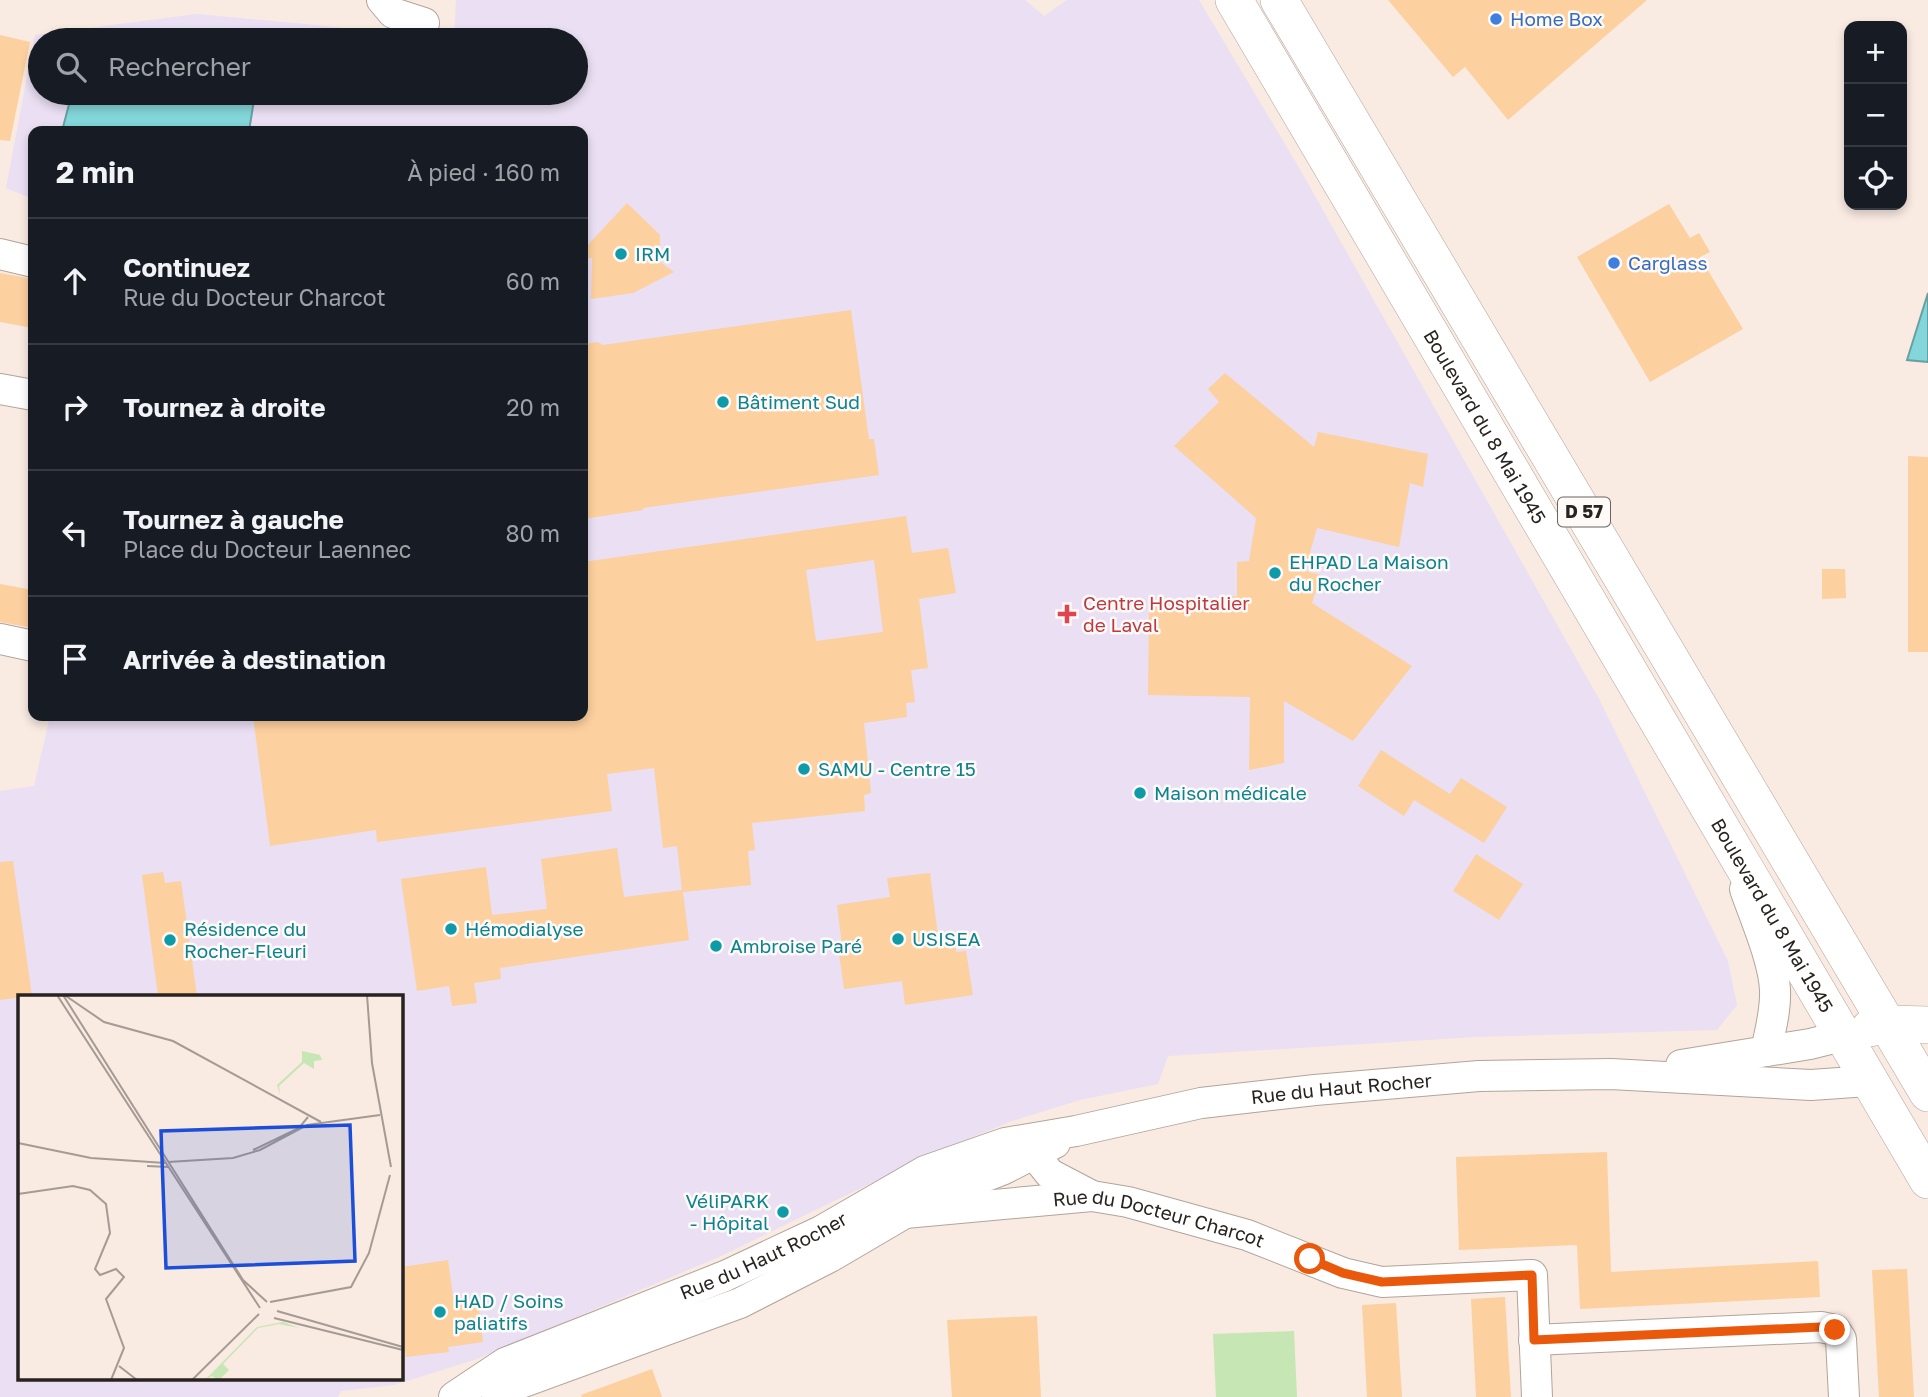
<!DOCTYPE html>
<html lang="fr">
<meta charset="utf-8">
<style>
body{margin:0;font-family:"Golos Text",sans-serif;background:#20242c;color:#f1f3f6}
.controls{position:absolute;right:21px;top:21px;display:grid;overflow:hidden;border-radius:14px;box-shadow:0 4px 10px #0003}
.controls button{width:63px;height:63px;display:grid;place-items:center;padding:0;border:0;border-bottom:2px solid #363941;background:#171b24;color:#f1f3f6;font:35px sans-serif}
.stop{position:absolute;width:21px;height:21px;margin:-16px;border:5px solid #ea580c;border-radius:50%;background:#fff}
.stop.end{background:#ea580c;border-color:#fff;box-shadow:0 2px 7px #0008}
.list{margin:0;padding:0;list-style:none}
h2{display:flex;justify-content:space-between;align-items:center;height:91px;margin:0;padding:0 28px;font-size:30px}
h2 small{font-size:23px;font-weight:400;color:#9ea1a6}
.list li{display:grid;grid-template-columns:46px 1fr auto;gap:21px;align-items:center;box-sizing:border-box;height:126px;padding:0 28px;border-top:2px solid #363941}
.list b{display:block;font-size:26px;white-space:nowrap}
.list p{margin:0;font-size:23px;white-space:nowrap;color:#9ea1a6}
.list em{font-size:23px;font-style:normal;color:#9ea1a6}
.icon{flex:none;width:38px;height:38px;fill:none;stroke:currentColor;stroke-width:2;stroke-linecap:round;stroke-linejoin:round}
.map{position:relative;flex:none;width:1928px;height:1397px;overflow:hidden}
.search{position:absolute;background:#171b24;box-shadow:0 4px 10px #0003;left:28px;top:28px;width:560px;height:77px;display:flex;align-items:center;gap:18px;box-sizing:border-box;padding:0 24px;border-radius:38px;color:#9ea1a6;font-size:26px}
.panel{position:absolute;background:#171b24;box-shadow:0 4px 10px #0003;left:28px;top:126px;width:560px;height:595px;border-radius:14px}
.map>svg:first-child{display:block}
</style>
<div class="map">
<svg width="1928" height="1397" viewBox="0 0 1928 1397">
<rect width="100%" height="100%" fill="#f9eae2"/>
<path fill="#eadff3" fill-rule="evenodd" d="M456 0H1025L1044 16 1067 0H1199L1298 166 1599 699 1728 961 1737 1005 1717 1030 1475 1037 1168 1056 1158 1084 1080 1100 1009 1122 925 1157 721 1256 477 1359 394 1385 341 1391 338 1397H0V791L34 786 50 716H583V131H33V199L6 188 35 35 197 14 388 32 414 40H40V93H576V40H454ZM19 996H401V1378H19Z"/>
<path fill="#c6e6b3" d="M1294 1331 1297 1397H1216L1213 1334Z"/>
<path fill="#83d6d9" stroke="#68a0a2" stroke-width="2" d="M72 93H224L254 100 249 131H62Z
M1928 293V362L1907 360Z"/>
<path fill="#fdd09f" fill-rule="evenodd" d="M1388 0H1647L1508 120 1465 67 1453 77Z
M0 35 30 42 10 141 0 140Z
M627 203 660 235V262L674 272 633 293 591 299 592 258H583V250Z
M1669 204 1690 238 1699 233 1710 252 1700 257 1743 329 1650 382 1577 257Z
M0 273 33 279V328L0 322Z
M851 310 869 439H874L879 475 643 508V510L583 519V350L586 344 598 342 603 345Z
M1225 373 1314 447 1318 432 1428 454 1423 487 1410 483 1399 547 1317 528 1305 571 1321 575 1312 603 1412 666 1353 741 1284 701V763L1249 770 1250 697 1148 695 1149 603 1237 596V562L1249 561 1256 518 1174 446 1219 402 1208 389Z
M1908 456 1928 457V652H1908Z
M906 516 912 553 948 548 956 593 919 599 928 668 911 670 915 702 906 703 907 717 864 723 871 793 864 795 865 811 752 823 755 850 748 851 751 885 683 892 689 940 500 968 501 979 474 983 477 1003 452 1006 449 986 417 991 401 879 486 867 492 915 547 909 541 859 617 848 624 897 682 890 677 846 663 848 654 768 607 774 612 811 377 842 376 830 270 846 253 716H583V562ZM874 560 883 632 816 641 806 570Z
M1822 569H1845L1846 598 1822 599Z
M0 584 33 590V628L0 622Z
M1381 750 1450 794 1461 778 1507 807 1484 843 1414 800 1404 816 1358 786Z
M1476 854 1523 884 1499 920 1453 891Z
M13 861 32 996 0 1000V862Z
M163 872 165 883 181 881 197 996H158L142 875Z
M930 873 938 936 954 933 956 952 966 951 973 995 905 1005 902 981 844 989 838 946 842 945 837 905 890 897 887 878Z
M1607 1152 1611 1272 1818 1261 1820 1297 1580 1309 1577 1245 1459 1250 1456 1157Z
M448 1260 454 1303 478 1300 483 1342 448 1347 449 1352 406 1357 401 1322V1267Z
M1907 1269 1914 1397H1879L1872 1270Z
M1505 1297 1511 1397H1476L1471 1299Z
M1396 1303 1402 1397H1367L1362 1305Z
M1037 1316 1041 1397H952L947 1320Z
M652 1369 662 1397H582L581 1395Z"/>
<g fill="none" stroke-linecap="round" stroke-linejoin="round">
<g stroke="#b2a49b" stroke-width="32">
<g id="minor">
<path d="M382 0 393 13 424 23"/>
<path d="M0 254 33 262"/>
<path d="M0 389 33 395"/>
<path d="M0 639 33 646"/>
<path d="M1745 889C1755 918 1774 961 1775 990 1776 1011 1770 1031 1766 1051"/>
<path d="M1681 1065 1810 1044 1842 1036"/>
<path d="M1017 1147 1034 1154 1050 1174 1092 1196"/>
<path id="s1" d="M905 1213 1092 1196 1128 1202 1247 1235 1343 1273 1382 1282 1532 1275 1537 1397"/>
<path d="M1534 1340 1821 1327 1835 1330 1841 1339 1844 1397"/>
<path id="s2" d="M454 1397 505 1363 725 1276 821 1231 925 1171 1005 1143 1076 1131 1201 1103 1315 1090 1479 1076 1611 1074 1811 1085 1868 1081"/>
<path d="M497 1397 518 1384 740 1303 830 1257 905 1213 966 1184 1004 1169 1055 1143"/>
</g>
</g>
<g stroke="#b2a49b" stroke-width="38">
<g id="major">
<path id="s3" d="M1234 0 1928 1180"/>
<path d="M1279 0 1928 1093"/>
<path d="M1870 1028 1889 1024 1928 1025"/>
</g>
</g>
<use href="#minor" stroke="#fff" stroke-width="30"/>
<use href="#major" stroke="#fff" stroke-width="37"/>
</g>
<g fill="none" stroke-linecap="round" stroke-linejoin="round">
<path stroke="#ea580c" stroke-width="9" d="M1310 1259 1343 1273 1382 1282 1532 1275 1534 1340 1821 1327 1835 1330"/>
</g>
<g fill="#3f7fe0" stroke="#fdfaf8" stroke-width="2.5">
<circle cx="1496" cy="19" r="7"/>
<circle cx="1614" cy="263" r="7"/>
</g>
<g fill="#0f9aa8" stroke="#fdfaf8" stroke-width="2.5">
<circle cx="621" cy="254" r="7"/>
<circle cx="723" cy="402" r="7"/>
<circle cx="1275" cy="573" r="7"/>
<circle cx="804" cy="769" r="7"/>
<circle cx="1140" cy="793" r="7"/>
<circle cx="451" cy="929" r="7"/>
<circle cx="898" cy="939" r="7"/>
<circle cx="170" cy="940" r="7"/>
<circle cx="716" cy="946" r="7"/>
<circle cx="783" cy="1212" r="7"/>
<circle cx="440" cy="1312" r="7"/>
</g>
<path fill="#e0444e" stroke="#fdfaf8" stroke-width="2.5" d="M1063.5 603.5h7v7h7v7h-7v7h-7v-7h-7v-7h7z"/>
<g text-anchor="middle" stroke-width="5" stroke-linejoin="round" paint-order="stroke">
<rect fill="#fdfaf8" stroke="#686461" stroke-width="2" x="1558" y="497.5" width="52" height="29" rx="5"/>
<g font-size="18" font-weight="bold" fill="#282320">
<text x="1584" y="518">D 57</text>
</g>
<g font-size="19" fill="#366cbe" stroke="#fdfaf8" text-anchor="start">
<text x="1510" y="26">Home Box</text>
<text x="1628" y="270">Carglass</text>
</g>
<g font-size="19" fill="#0d838f" stroke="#fdfaf8" text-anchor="start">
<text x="635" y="261">IRM</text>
<text x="737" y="409">Bâtiment Sud</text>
<text x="1289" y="569">EHPAD La Maison<tspan x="1289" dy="22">du Rocher</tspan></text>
<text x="818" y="776">SAMU - Centre 15</text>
<text x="1154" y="800">Maison médicale</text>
<text x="184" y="936">Résidence du<tspan x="184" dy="22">Rocher-Fleuri</tspan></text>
<text x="465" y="936">Hémodialyse</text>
<text x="912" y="946">USISEA</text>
<text x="730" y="953">Ambroise Paré</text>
<text x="769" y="1208" text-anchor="end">VéliPARK<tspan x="769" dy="22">- Hôpital</tspan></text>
<text x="454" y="1308">HAD / Soins<tspan x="454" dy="22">paliatifs</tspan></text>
</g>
<g font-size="19" fill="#282320" stroke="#fdfaf8">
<text dy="7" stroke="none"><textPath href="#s3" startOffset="495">Boulevard du 8 Mai 1945</textPath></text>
<text dy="7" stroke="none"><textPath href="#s3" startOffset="1062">Boulevard du 8 Mai 1945</textPath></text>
<text dy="7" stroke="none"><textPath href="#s2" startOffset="950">Rue du Haut Rocher</textPath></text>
<text dy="7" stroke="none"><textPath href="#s1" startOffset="257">Rue du Docteur Charcot</textPath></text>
<text dy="7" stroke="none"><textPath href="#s2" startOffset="341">Rue du Haut Rocher</textPath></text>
</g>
<g font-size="19" fill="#be3a42" stroke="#fdfaf8" text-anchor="start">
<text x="1083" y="610">Centre Hospitalier<tspan x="1083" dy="22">de Laval</tspan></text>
</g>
</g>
<g transform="translate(18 995)">
<rect width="385" height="385" fill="#f9eae2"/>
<path d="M284 56 302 60 304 65 296 66V74L286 68 261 91 262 100 259 90 284 67ZM265 327 281 333 261 329 240 333 205 369 211 375 201 385 194 381 187 385 239 332Z" fill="#c6e6b3"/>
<path fill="none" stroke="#a59a94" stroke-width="2" d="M39 0 242 313M45 0 225 285 249 307M349 0 354 68 373 172M48 1 86 27 155 46 303 127M0 148 73 163 147 168M235 155 281 133 290 122M150 167 215 163 242 155 289 130 362 120M129 171 151 172M0 199 55 191 72 195 88 209 92 238 77 274 82 280 98 274 106 282 88 304 106 353 93 385M252 307 333 292 351 258 372 180M259 316 385 352M256 323 385 355M101 371 119 385M174 385 241 319"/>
<path fill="#1d4ed8" fill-opacity="0.15" stroke="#1d4ed8" stroke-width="3.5" d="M332 130 337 266 148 273 143 136Z"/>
<rect width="385" height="385" fill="none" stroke="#282320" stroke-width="3.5"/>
</g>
</svg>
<div class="controls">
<button>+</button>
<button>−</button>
<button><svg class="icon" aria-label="locate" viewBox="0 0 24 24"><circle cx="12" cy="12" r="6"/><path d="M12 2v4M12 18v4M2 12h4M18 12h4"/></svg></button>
</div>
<div class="stop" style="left:1310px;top:1259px"></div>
<div class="stop end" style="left:1835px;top:1330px"></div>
<div class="search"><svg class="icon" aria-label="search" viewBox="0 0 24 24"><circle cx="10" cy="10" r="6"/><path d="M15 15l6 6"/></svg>Rechercher</div>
<section class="panel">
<h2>2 min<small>À pied · 160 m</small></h2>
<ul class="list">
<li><svg class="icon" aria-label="ahead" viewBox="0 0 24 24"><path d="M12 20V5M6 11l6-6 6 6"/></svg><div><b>Continuez</b><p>Rue du Docteur Charcot</p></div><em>60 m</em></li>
<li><svg class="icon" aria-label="right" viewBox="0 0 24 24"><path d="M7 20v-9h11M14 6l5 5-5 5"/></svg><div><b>Tournez à droite</b></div><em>20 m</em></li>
<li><svg class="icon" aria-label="left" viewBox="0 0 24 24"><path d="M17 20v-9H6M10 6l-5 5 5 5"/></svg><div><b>Tournez à gauche</b><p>Place du Docteur Laennec</p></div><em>80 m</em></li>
<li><svg class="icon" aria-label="arrive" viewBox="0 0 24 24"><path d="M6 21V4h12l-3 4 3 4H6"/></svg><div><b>Arrivée à destination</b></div></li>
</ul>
</section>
</div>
